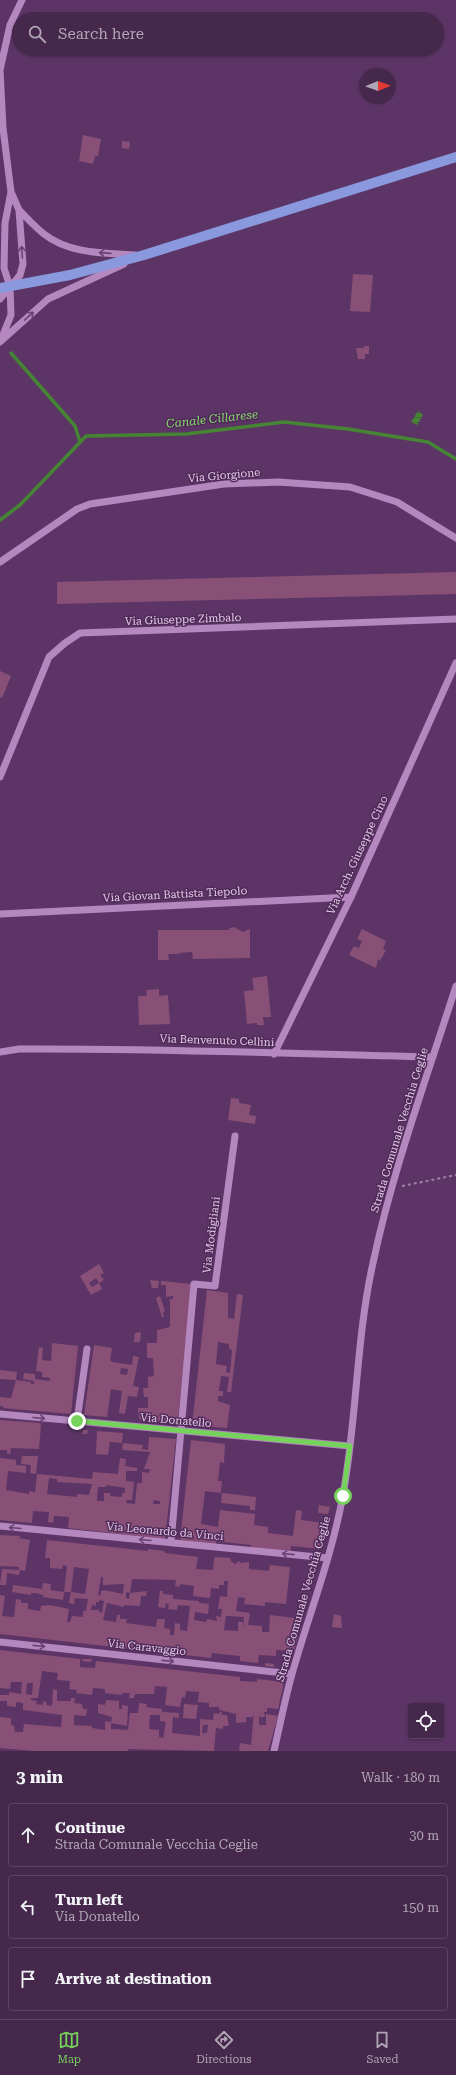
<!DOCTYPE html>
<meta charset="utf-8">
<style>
body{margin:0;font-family:"Roboto Serif",serif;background:#4c3053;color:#f1f3f6}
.controls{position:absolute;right:12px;bottom:12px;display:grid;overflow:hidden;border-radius:4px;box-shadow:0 1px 3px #0004}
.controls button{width:36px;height:36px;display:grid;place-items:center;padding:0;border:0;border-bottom:1px solid #5d4464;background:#45284c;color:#f1f3f6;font:20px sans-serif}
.compass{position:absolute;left:360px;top:68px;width:36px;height:36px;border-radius:50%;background:#45284c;box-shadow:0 1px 3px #0004;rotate:89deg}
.stop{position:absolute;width:12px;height:12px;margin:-9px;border:3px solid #75d25b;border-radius:50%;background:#fff}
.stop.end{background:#75d25b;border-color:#fff;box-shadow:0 1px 4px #0008}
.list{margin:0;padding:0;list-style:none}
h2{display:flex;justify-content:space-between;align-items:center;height:52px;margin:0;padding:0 16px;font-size:17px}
h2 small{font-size:13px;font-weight:400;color:#b0a6b5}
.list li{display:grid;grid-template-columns:26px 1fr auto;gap:12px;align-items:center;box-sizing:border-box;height:64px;margin:0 8px 8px;padding:0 8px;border:1px solid #5d4464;border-radius:4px}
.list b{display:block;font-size:15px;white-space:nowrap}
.list p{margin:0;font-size:13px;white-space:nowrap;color:#b0a6b5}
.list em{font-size:13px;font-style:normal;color:#b0a6b5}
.icon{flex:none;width:22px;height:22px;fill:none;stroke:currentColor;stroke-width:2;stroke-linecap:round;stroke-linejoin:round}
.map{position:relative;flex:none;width:456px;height:1751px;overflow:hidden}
.search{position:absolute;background:#45284c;box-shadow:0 1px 3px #0004;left:12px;right:12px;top:12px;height:44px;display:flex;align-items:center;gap:10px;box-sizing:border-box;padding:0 14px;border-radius:22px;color:#b0a6b5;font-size:15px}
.sheet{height:268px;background:#45284c}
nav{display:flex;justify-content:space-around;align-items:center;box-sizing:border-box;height:56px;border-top:1px solid #5d4464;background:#45284c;font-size:11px;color:#b0a6b5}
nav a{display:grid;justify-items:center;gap:2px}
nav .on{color:#75d25b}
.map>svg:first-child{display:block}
</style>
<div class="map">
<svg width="456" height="1751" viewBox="0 0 456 1751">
<defs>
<pattern id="water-rules" width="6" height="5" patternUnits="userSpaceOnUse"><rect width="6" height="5" fill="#458533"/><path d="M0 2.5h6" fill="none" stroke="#45683a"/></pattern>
</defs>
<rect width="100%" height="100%" fill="#5c3566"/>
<path fill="url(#water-rules)" d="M418 411 423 415 417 425 411 422Z"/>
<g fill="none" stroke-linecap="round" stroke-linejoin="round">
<path stroke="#458533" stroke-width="3.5" d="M11 353 75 426 80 442
M0 520 20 505 86 436 186 434 284 422 348 429 428 442 456 459"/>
</g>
<path fill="#885077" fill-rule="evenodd" d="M83 135 101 139 98 156H95L93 164 79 161Z
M122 141 130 142 129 149 122 148Z
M353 274 373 275 370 312 350 311Z
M364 346H369V354H365V359H358L356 348H364Z
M456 572V594L57 604V582Z
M0 671 11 676 2 698 0 697Z
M234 927 243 932 250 929V958L193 959 192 952 179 953V954H168L169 960H158V930H229L230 928Z
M362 929 386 941 383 949 386 950 380 961 378 959 376 968 349 955 354 946 359 948 362 941 357 939Z
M267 976 271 1017H263L264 1025H257V1023L247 1024 244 991 254 990 252 978Z
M159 989V996L168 995 170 1024 139 1025 138 996H147L146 990Z
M231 1098 239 1099V1103L251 1105 249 1115 256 1116 255 1124 228 1120Z
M99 1264 104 1273 100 1275 104 1280 99 1283 96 1278 89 1283 92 1287 99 1283 102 1289 91 1295 80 1276Z
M150 1280 159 1281 158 1288H152Z
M161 1281 192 1284 178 1419H173V1424L141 1420 139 1418 138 1408H148V1397H144L143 1388H148V1377L154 1376 153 1358H147V1343H157V1330L170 1327V1299H173V1296L166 1297V1285H161Z
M207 1290 228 1293V1318L234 1319 237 1294 243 1295 231 1392H227L229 1377 221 1376 219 1391H223V1396H218V1401L230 1405 227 1428 192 1425ZM218 1342 229 1344V1349L232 1350 230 1373 226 1372 227 1366 216 1364Z
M160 1296 165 1311 163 1312 164 1317H162L156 1298Z
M141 1332 140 1342H134L135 1333Z
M52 1343 78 1346 71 1414 3 1408 4 1406H0V1397L11 1398 16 1380 31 1382V1384H34V1381L23 1379 24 1373 35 1374V1379L50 1381V1378L42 1377V1372L36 1371 39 1347 43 1348 42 1360 51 1361Z
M94 1345 112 1348 110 1360 112 1362 132 1365 133 1356 139 1357 133 1386 139 1387 137 1397 128 1396 125 1414 119 1413 122 1391 111 1389 107 1417 84 1415ZM121 1368 128 1369 127 1375 120 1374Z
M0 1370 17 1372 16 1380 0 1379Z
M0 1420 40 1423 41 1425 39 1449 11 1448 10 1454H7V1450H0Z
M83 1430H88L87 1434H82Z
M97 1431 123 1433 122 1443 110 1442 108 1455 96 1454Z
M149 1437 176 1439 165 1539 68 1528 69 1517 54 1516 53 1523 48 1522 49 1512 33 1511 32 1523 0 1520V1458L16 1460V1465L26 1466V1473L8 1471 6 1490 29 1494V1491L35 1492 37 1474 92 1479 93 1472 118 1474 120 1458 126 1459 125 1466 137 1468V1471H126V1481L134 1482 132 1500H127L126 1503 135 1504 137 1483H142V1472L149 1473 150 1469H144L150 1452 122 1450 123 1443 143 1445 142 1449 148 1450ZM49 1478 57 1479V1482L92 1484 89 1495 77 1494V1497L47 1494ZM106 1485 125 1488V1493H122V1497L110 1496V1493H104V1501H97L98 1487H106ZM154 1500 160 1501V1504H153Z
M191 1440 225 1444 224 1463 220 1462 218 1481H222L221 1493 205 1491 201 1524 218 1527 220 1510 255 1514 254 1525 268 1527V1533L293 1536 296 1510 302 1511 301 1520 325 1523 322 1549 291 1546 290 1554 251 1549V1545L216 1541V1545L180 1540Z
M22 1456H38L36 1474 30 1473 31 1465 21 1464Z
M222 1493 256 1497 255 1510H250V1506L221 1503Z
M319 1505 330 1507 328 1514 318 1513Z
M0 1535 20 1536 19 1538 30 1540 25 1571 20 1570 19 1575 7 1573 6 1585H0L2 1569 19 1570V1567L0 1566Z
M47 1540 148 1551V1549L164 1551 165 1553 198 1557 196 1569 213 1570 214 1558 216 1557 230 1558 231 1561 235 1564 239 1561 241 1563 249 1562V1569L269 1571 270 1565 290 1567 286 1604 265 1602V1606L244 1604 245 1598 238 1597 236 1611 250 1613 248 1625 262 1626V1632H269L270 1615 302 1619 294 1651 276 1650V1656L259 1655 258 1663 240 1661V1656L212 1653 211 1658 0 1634V1595L5 1596 2 1616 14 1617 16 1599 21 1600V1603H28V1609L40 1611 41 1606 50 1605 69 1609 67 1622H70L72 1616 83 1617V1611H86L88 1599 75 1598 74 1604 69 1603 71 1592 85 1594 89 1569 74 1567 71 1592H64L67 1566 63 1565 62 1569 50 1568V1558H45ZM101 1577H103V1585L124 1584 123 1594 104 1590 101 1591 100 1596 98 1595ZM132 1579 176 1580 175 1586 180 1587V1584L194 1586 193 1596 210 1598 211 1588 219 1589V1585H224V1581H228L227 1597 220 1596 218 1609H222L221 1617 216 1616 217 1621 207 1619 206 1622 194 1620 195 1612 208 1614 209 1604 199 1603V1601L173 1599V1595L163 1594V1591H160L158 1607 165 1608 166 1603 169 1604 168 1609 177 1610 178 1605 190 1606 187 1631 180 1630V1624L175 1623 174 1635H170V1629L164 1628 165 1619H157L156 1627 126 1623 127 1619H120V1615H117L116 1622 103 1620 107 1603 124 1607V1605L140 1606 141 1596H146L147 1591 130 1593 129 1599 126 1598V1592L130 1593ZM99 1600 104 1601 102 1613 99 1612V1610H91L92 1605 96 1606V1602H99ZM226 1616 244 1617 243 1631V1622H238V1631L224 1630Z
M311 1569 315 1570 313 1577 309 1576Z
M43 1583 51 1584 50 1590 64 1592 63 1600 43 1597V1595L36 1593H31V1595L12 1592 13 1585 42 1589Z
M334 1614 341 1616 342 1628 332 1627Z
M0 1650 80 1659V1667L95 1668 96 1661 240 1677V1681L257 1682V1679L284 1682 278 1709 267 1708V1712H264L265 1717H259V1725H266V1714L278 1716 268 1751H239L240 1743 251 1745 254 1711 253 1717H246V1722L236 1723V1714L219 1710V1707H209V1703L198 1702 199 1692 186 1691 185 1698 182 1697 180 1707 165 1705 167 1687 155 1686 154 1694H135L134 1698H129L130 1693H122V1695L105 1693V1689L93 1688 92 1695 76 1693 77 1690 69 1689 70 1681 57 1680 58 1673 42 1671 38 1698H31V1700L37 1701 36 1704 43 1705V1701L46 1702 47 1705 52 1706 53 1689 57 1690V1701H71V1698H75L74 1703 82 1704 83 1709H87L86 1716 74 1715V1725L92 1726V1728L105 1730V1721L111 1722 112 1717 98 1713V1704L105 1705 106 1700 119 1701V1709H122V1705L128 1706 127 1726 111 1723V1729L128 1730 130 1713H138L139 1703 147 1704 146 1707 162 1709V1712L179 1713V1718L173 1717 172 1733 200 1736V1719L213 1720 214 1713 219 1714 220 1712H222L221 1715H227L229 1726H223V1729L216 1728 214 1751 128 1749V1751H35L0 1748V1717L11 1718V1725L14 1726 15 1732H23L24 1724 61 1727 62 1715 23 1710V1703L16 1702V1707L7 1706V1701H0V1695H9V1692L21 1694 22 1682H11L10 1689 0 1688ZM27 1683H33L32 1695 26 1694ZM150 1715H160V1721L166 1722 163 1738 159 1737V1730L149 1729ZM203 1725H208L207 1733H202Z
M82 1659H92L91 1662 82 1661Z
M265 1663 274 1664V1667L265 1666Z
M184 1704 198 1705 196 1719 183 1718Z"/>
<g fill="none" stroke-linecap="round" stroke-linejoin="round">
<path stroke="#a081a8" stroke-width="2" stroke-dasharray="3 3" stroke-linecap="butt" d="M402 1186 456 1175"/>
<path stroke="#b488bf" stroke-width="7" d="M19 210C27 218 35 227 44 234 69 254 105 253 135 255
M0 299 20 275 23 264 19 210 11 192 3 128 0 70 10 25 22 0
M1 340 11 315 10 287 4 268 5 223 11 192
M0 342 48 299 124 264
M0 562 77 509 90 504 224 484 278 482 350 487 397 502 456 538
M0 777 49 657 65 643 80 633 456 619
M0 914 351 897
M0 1052 19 1049C157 1048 295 1054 433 1057
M274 1054 351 897 456 663
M0 1414 350 1446
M77 1421 87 1349
M0 1526 327 1558
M171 1542 194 1284 215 1286 235 1136
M0 1642 292 1674
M274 1751C280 1725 285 1699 292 1674 309 1614 332 1556 343 1495 357 1418 356 1339 373 1263 393 1169 427 1077 456 986"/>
<path stroke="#8a98de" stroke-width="10" d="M0 288 70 275 144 255 456 157"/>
</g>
<defs><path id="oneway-shaft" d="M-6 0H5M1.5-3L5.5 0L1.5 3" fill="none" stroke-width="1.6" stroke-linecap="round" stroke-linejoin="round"/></defs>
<g stroke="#6a4273">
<use href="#oneway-shaft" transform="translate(22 252) rotate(-94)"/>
<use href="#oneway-shaft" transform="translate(105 253) rotate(-176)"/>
<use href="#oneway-shaft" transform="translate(29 316) rotate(-43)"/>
<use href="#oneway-shaft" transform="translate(39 1418) rotate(5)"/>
<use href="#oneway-shaft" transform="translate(15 1528) rotate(-175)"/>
<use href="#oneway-shaft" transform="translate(145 1540) rotate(-175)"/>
<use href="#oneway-shaft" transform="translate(288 1554) rotate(-174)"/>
<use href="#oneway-shaft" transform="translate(39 1646) rotate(6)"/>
<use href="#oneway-shaft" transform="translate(168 1661) rotate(6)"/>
</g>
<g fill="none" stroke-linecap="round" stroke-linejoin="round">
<path stroke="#75d25b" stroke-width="5" d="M77 1421 350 1446 343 1496"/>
</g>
<g text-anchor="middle" stroke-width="3" stroke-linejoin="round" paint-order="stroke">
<g font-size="11" fill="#e2cbe7" stroke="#512a5a">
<text transform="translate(224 475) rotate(-5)" y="4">Via Giorgione</text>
<text transform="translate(183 619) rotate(-2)" y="4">Via Giuseppe Zimbalo</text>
<text transform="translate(357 855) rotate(-65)" y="4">Via Arch. Giuseppe Cino</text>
<text transform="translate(175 894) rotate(-3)" y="4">Via Giovan Battista Tiepolo</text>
<text transform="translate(217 1040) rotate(2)" y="4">Via Benvenuto Cellini</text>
<text transform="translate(399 1130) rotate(-73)" y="4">Strada Comunale Vecchia Ceglie</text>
<text transform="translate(211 1235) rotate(-83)" y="4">Via Modigliani</text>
<text transform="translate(176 1420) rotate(5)" y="4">Via Donatello</text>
<text transform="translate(165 1531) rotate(5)" y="4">Via Leonardo da Vinci</text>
<text transform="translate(303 1599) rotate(-74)" y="4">Strada Comunale Vecchia Ceglie</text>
<text transform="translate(147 1647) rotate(6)" y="4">Via Caravaggio</text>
</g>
<g font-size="12" font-style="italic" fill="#83d76c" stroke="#512a5a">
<text transform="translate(212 419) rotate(-6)" y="4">Canale Cillarese</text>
</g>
</g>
</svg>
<div class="controls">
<button><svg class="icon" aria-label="locate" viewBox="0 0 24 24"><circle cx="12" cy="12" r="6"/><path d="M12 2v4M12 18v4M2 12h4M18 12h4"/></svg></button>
</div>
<svg class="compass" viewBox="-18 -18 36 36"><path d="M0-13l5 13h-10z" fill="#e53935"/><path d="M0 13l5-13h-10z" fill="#b0a6b5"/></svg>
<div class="stop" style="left:343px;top:1496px"></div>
<div class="stop end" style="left:77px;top:1421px"></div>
<div class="search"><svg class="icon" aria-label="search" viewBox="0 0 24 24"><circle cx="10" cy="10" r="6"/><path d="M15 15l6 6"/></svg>Search here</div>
</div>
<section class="sheet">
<h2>3 min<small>Walk · 180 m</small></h2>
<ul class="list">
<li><svg class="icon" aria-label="ahead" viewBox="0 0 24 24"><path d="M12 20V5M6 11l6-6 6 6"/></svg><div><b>Continue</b><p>Strada Comunale Vecchia Ceglie</p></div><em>30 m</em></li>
<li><svg class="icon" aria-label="left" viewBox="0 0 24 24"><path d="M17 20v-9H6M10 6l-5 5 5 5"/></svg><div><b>Turn left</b><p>Via Donatello</p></div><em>150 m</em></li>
<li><svg class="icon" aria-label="arrive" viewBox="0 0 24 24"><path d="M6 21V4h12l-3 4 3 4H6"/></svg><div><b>Arrive at destination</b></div></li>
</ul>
</section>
<nav>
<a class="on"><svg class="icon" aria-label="map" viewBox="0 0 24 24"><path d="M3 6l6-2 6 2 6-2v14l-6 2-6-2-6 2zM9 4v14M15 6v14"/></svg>Map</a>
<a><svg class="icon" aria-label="directions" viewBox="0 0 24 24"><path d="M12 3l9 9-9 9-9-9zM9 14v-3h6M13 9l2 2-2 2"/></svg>Directions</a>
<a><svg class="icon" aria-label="saved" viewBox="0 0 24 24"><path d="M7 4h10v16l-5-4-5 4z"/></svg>Saved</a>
</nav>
